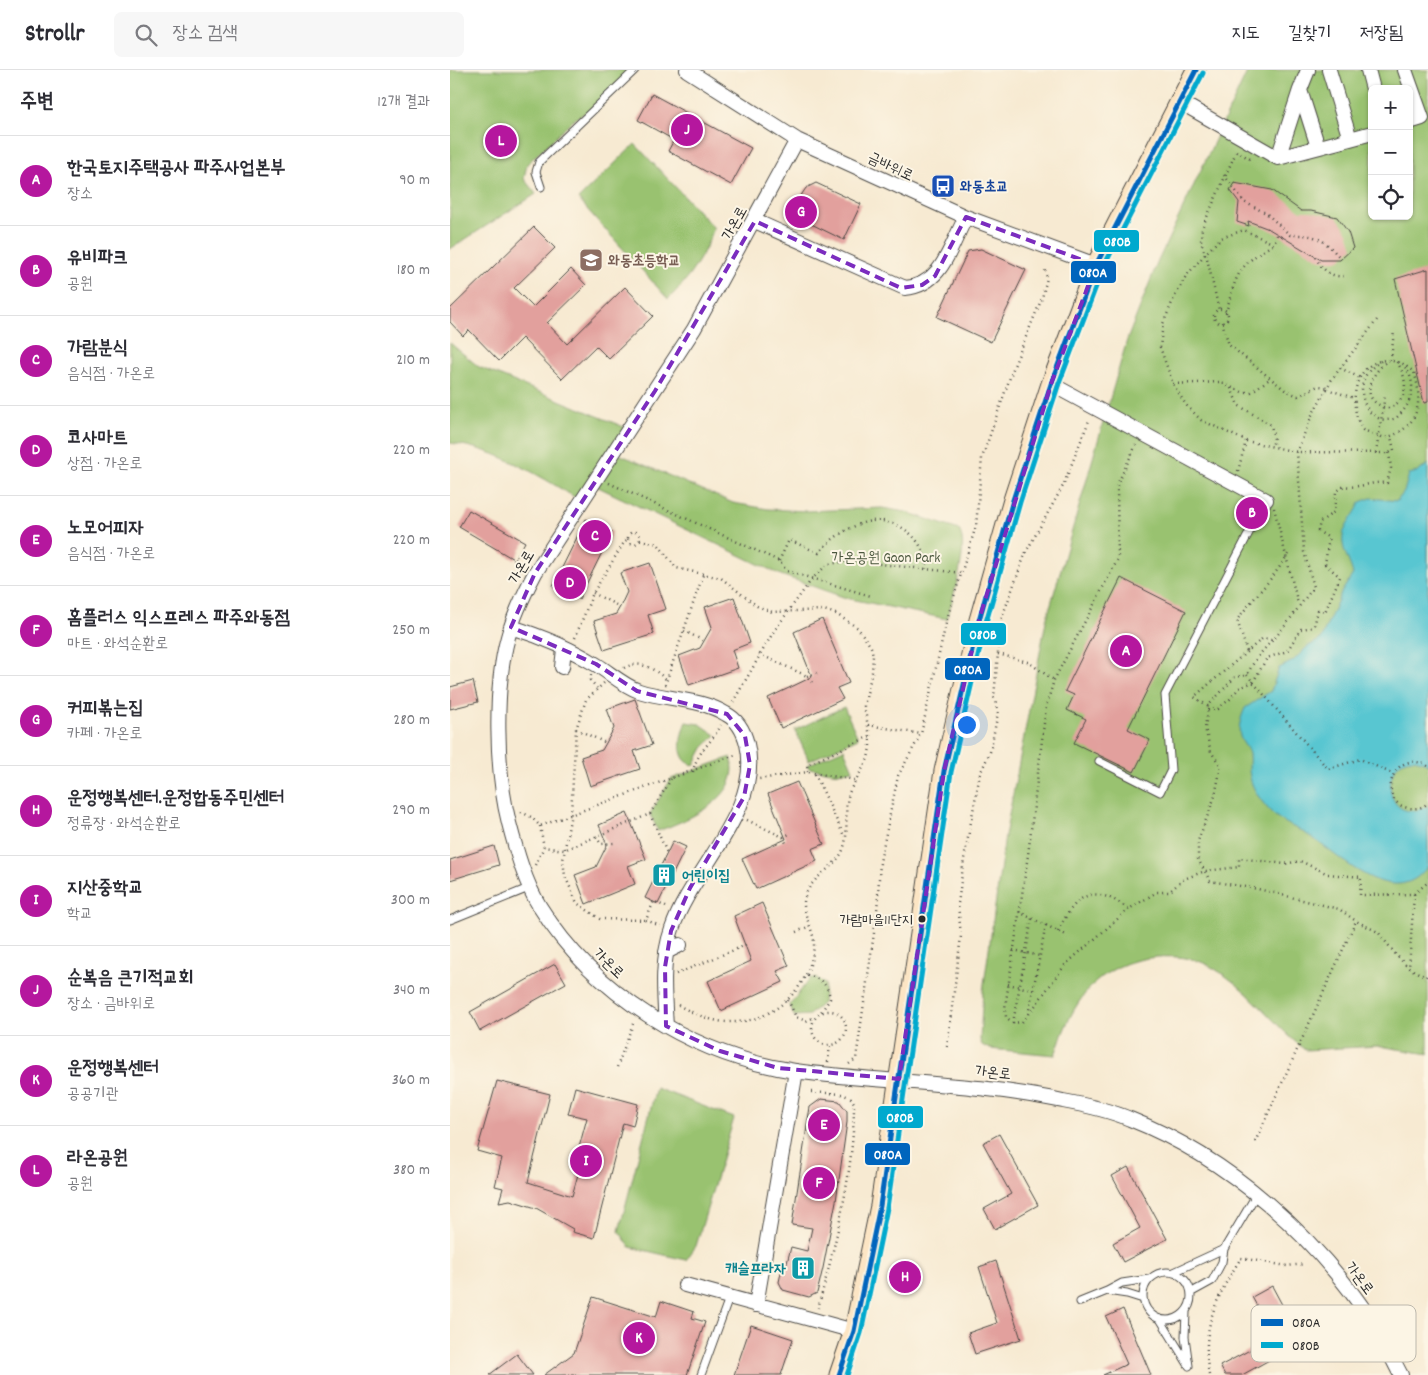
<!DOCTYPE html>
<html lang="ko">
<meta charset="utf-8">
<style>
body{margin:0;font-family:Dekko,"Poor Story",sans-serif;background:#f7f7f7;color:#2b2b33}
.controls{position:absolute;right:15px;top:15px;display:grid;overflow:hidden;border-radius:8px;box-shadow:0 1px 4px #0004}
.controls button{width:45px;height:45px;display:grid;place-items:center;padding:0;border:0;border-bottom:1px solid #e1e1e2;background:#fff;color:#2b2b33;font:25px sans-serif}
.you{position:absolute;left:516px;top:654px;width:18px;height:18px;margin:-12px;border:4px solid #fff;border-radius:50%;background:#1a73e8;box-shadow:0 0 0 8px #1a73e833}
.badge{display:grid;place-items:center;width:32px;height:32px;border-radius:50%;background:#b5179e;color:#fff;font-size:16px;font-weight:700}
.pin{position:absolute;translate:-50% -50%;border:2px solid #fff;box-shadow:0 1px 5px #0006}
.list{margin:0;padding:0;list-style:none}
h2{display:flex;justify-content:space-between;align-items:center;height:65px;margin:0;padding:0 20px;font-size:21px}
h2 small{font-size:16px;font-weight:400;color:#7c7c81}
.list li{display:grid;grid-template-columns:32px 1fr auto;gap:15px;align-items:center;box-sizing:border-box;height:90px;padding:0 20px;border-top:1px solid #e1e1e2}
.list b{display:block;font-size:19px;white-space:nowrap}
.list p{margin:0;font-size:16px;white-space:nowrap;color:#7c7c81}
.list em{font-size:16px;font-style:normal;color:#7c7c81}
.icon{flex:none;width:28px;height:28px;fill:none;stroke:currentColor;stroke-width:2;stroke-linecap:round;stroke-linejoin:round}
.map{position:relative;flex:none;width:978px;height:1305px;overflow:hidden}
header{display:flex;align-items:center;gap:30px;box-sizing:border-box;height:70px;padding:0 25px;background:#fff;border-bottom:1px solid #e1e1e2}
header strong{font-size:24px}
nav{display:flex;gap:28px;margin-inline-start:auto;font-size:18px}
.search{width:350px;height:45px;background:#f7f7f7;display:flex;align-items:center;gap:12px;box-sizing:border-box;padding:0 18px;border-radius:8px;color:#7c7c81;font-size:19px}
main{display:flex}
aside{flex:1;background:#fff}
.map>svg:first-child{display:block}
</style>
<header>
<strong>Strollr</strong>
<div class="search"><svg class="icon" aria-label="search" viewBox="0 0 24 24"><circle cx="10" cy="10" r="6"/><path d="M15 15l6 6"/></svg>장소 검색</div>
<nav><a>지도</a><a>길찾기</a><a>저장됨</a></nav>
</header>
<main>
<aside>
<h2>주변<small>12개 결과</small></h2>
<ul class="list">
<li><span class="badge">A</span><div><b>한국토지주택공사 파주사업본부</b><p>장소</p></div><em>90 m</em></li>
<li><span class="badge">B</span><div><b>유비파크</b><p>공원</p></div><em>180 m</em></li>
<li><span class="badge">C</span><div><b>가람분식</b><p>음식점 · 가온로</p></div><em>210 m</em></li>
<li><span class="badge">D</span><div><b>코사마트</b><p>상점 · 가온로</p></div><em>220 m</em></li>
<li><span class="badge">E</span><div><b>노모어피자</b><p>음식점 · 가온로</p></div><em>220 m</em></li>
<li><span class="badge">F</span><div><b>홈플러스 익스프레스 파주와동점</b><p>마트 · 와석순환로</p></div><em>250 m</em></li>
<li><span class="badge">G</span><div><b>커피볶는집</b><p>카페 · 가온로</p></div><em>280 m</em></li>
<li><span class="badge">H</span><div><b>운정행복센터.운정합동주민센터</b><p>정류장 · 와석순환로</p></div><em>290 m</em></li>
<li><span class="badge">I</span><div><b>지산중학교</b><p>학교</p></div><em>300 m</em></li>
<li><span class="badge">J</span><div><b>순복음 큰기적교회</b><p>장소 · 금바위로</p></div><em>340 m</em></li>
<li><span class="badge">K</span><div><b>운정행복센터</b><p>공공기관</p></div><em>360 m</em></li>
<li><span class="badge">L</span><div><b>라온공원</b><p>공원</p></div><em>380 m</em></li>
</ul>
</aside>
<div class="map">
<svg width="978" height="1305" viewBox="0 0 978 1305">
<rect width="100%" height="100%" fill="#fcf5e5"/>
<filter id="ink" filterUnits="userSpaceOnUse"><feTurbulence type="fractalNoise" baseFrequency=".02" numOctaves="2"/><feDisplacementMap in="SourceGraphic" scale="10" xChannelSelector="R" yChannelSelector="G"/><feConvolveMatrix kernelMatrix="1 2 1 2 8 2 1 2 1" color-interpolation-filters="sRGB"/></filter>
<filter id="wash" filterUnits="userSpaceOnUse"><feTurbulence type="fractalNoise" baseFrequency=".0096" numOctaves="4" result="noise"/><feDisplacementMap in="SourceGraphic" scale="20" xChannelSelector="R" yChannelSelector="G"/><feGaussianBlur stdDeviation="1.12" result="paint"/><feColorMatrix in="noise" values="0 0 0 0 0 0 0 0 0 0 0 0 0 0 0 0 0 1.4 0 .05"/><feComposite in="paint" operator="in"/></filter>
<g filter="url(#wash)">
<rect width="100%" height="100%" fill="#f7ead2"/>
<path fill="#99c26f" stroke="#62764d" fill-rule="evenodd" d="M0 0H185L150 35 126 48 77 94 74 109 86 124 0 179Z
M798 0H978V984L929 976 855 980C821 953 798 916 758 895 742 887 725 886 707 887 647 892 622 932 605 985L540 979 532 975 530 970 533 921 555 766 596 551 677 270 708 191ZM922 19H959V146H922Z
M185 74 264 158C254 185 240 209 218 229L128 129Z
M0 273 29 297 179 359 164 382 283 433 318 439 356 441 432 438 456 442 509 460C520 477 502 529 497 549L396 528 331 505 142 414 131 431C90 406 48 379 0 373Z
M394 637 408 668 359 691 345 660Z
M236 652 250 654 266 665 253 678 244 695C225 691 230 665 236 652Z
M394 679 403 700 388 703 359 698 357 695Z
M281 687C294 728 237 750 208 761L200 744 221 709Z
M360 908H366L375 914 373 933 359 945 344 946 340 935Z
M206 1018 284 1048 246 1176 236 1190 180 1177 169 1161Z"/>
<path fill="#59c6d1" stroke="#42787e" d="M978 394V694C930 667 926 763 978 736V796C945 842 892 788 861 767 848 758 832 753 822 743 813 734 802 719 800 707 798 700 800 691 799 684 798 678 794 675 792 671 786 661 791 647 795 638L821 621 829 598 843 591 857 577 871 569 891 523 903 504C899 487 887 475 896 456 901 447 907 442 910 432L921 428 947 431 954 422 959 404 968 402Z"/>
<g id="blocks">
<path fill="#e2a09d" d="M202 24 301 78 281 115 218 81 224 70 188 50Z
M366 113 411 134 394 170 349 148 346 138 350 127 356 118Z
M784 113 822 120 851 141H861L887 147 898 162 903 178 890 190H871L819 159 798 151 799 156 787 152 789 132 780 120Z
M84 157 105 178 64 218 83 237 121 199 136 215 97 253 117 274 175 217 203 246 159 289 146 276 112 309 72 268 49 291 19 260 13 266 0 252V239Z
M531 179 576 200 541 272 487 247 518 181Z
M978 199V332L974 333 945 209Z
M19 440 75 472 65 490 9 457Z
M136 449 162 462 129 529 103 516Z
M200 493 216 539 198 545 204 564 154 580 144 551 166 544 170 537 177 522 170 503Z
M671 508 736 541 678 659 700 670 684 702 624 673 636 649 617 640 624 625 615 621Z
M284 527 300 573 282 580 288 598 239 615 229 586 250 578 262 557 255 537Z
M372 549 399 613 387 618 393 629 331 658 318 628 362 607 344 562Z
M23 611 28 632 0 639V617Z
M185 629 202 675 184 681 190 699 140 716 131 687 152 680 156 673 164 658 157 639Z
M347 712 374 774 362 779 367 791 306 819 292 789 336 769 318 724Z
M177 743 196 789 178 796 185 814 136 834 125 805 146 797 157 775 149 755Z
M223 771 236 777 208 834 195 828Z
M44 776 49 795 0 810V790Z
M312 833 339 896 327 901 333 912 271 941 258 911 301 891 284 846Z
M105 894 116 913 30 961 20 942Z
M47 1011 100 1024 78 1112 122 1126 130 1097 124 1096 137 1048 118 1044 125 1017 188 1034 183 1056 173 1053 144 1168 122 1162 123 1159 86 1138 60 1130 49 1132 53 1118 45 1116 52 1088 27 1081Z
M371 1029 389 1031 397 1041V1052L386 1131 373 1198 367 1223 359 1227 333 1220 329 1212 332 1198 336 1197 341 1177 357 1181 362 1158 342 1155 360 1037Z
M549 1064 588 1135 545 1159 534 1139 561 1124 533 1073Z
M678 1097 717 1169 673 1192 663 1173 690 1158 662 1106Z
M546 1191 571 1269 525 1284 518 1263 547 1253 529 1197Z
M822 1216 852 1272 792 1305H775L770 1296 824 1267 802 1227Z
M143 1227 206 1247 211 1231 244 1242 242 1248 255 1252 237 1305H94L124 1283Z
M673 1239 701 1305H653L677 1294 656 1247Z
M301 1255 343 1269 331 1305H284Z
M67 1284 83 1305H39Z"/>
</g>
</g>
<g filter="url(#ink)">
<use href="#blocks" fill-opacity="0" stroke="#4a4844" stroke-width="1"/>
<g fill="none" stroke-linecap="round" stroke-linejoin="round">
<g stroke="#4a4844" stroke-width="9">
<path id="lane" d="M91 117 86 102 89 92 185 0
M649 691 710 722 721 700 715 625 816 430
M0 850 81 817
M693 1226a24 24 0 1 1 48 0a24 24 0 1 1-48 0Z
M724 1202 774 1179
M742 1222 762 1211 772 1192 774 1179 806 1125
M693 1229 677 1224 657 1221 672 1213 699 1209
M630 1232 657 1221
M710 1249 739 1296 735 1267 736 1242
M251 1305 279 1228"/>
</g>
<g stroke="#4a4844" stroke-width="16">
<path id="street" d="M237 0 347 70 516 147 646 195
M858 0 850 20 868 77
M879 0 900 69 922 63
M918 0 923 19
M955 0 972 48 959 52
M850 20 828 88 900 69
M730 32 828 88
M347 70 244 259 85 503C74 524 64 544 58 567 44 617 46 702 59 753 66 780 75 813 90 837 144 924 243 986 345 1001 435 1013 523 1012 613 1031 635 1035 659 1040 680 1049 779 1088 867 1167 925 1256 935 1271 942 1289 951 1305
M305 151 455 218C493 215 500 176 516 147
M601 314 816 430
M61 557C90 566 121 579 147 595 160 603 174 616 189 621 217 630 250 628 276 644 288 650 294 662 297 674 313 739 242 799 222 859 211 889 214 924 216 956
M112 597 114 579
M216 882 230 875
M235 1215 404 1261
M306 1235 346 1001"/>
</g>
<g stroke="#4a4844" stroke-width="21">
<path id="secondary" d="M389 1305 404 1261 430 1136 494 701 529 550 563 430 601 314 646 195 746 0"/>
</g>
<path stroke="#4a4844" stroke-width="2.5" stroke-dasharray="1 4" stroke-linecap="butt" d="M786 81 802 90
M774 105 794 132 816 143 840 165C867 164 874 169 891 189
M827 165 824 174 794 160 771 168 758 181 736 206 724 228 713 254 710 277 723 314 736 335 751 350 796 371 847 382 939 383 944 380 941 367
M756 184 769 240
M755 185 751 171 752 158 787 80
M866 187C870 198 881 208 894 206
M764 246a7 7 0 1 1 14 0a7 7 0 1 1-14 0Z
M776 243C786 204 788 195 824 174
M927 250 882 309 862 345 847 382 854 482 864 517C853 530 844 545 833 558 818 577 808 582 797 605L785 607 758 636 755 658 761 682 771 696 765 726 748 771V789L760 811 808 819 889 839 906 851 928 862 947 886 959 898 976 907 978 904
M772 252 779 275 835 320 848 326 868 316 878 317
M939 290C903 290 897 336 913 360L935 368C968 359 974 332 964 302L953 294 939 290C920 303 907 331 938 338 960 332 958 306 946 291
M941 290 944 261
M931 291C925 295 920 299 916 305 904 326 921 358 946 348 962 335 968 314 955 297
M890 298 910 308
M723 314 769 312 792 322H801L821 308
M781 318 788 335 821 355 824 369 822 377
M877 319 904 328
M926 383 935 325
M788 401 796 371
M159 413 329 491 337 501 421 526
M824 438 848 534
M178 468a6 6 0 1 1 12 0a6 6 0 1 1-12 0Z
M190 470 208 474 226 498 271 508 307 536 322 542 374 540 386 544 408 558 421 577 423 585 422 602 414 636 420 666V677L418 689 406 710 358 702 309 709
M329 491 339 470 369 483C379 469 404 453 422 451 450 448 477 471 476 499
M143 523 170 537
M234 561 254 571
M125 568 143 523 175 471 178 469
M797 581 787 550C803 528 824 508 838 484
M309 584 357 606 363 614
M548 584 578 592 604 610
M174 598C190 589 204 599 217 610
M141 605 140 610 147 618
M797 605 878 699 910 689 943 704
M357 606 367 603
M154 613 136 630 126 659 121 743 113 790 115 806 127 833 150 849 196 850 204 831 218 838
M215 615 253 505
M283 632 324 561 362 509 378 494 402 491 512 503
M758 636 744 627 813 568 822 570
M758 640 768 639 780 629 789 618 803 612 817 588 837 581 851 559 864 557 868 540 875 542 890 507 875 494 879 468 868 461 870 452 884 442 886 422 894 416C908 419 921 411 937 413L941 398 939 383
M418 655 471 664
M126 659 156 673
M978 696C941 676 926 734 959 738 967 739 972 738 978 733
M243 702C246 682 263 672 271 655
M358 702 357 695 420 666
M365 704 394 766
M71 742 81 747 90 756 285 685
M200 744 221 709
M297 750 333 767 337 775
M90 756 94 777 114 780 200 744 217 783
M146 767 151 774 164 773
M333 767 341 763
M85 795 94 777
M964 824 978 812
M569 842 616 865
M196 850 210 856
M596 855 578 945 572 952 563 953 556 947 555 938 578 785 596 637 604 610 668 489 667 415 686 375
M608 861C627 823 642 813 679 839L707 822H719L734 809 755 801 789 797V788L835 794 850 791 878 804 911 807 910 825 964 824 959 898
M346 862 358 857
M563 880 590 886
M226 904 296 875
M357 905C370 908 379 915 380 929L371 942
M558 914 583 920
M338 930 346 947 356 951 365 947
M228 935C245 944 263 953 283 952 324 952 361 917 364 875 365 860 350 843 355 827 361 805 388 798 394 777 399 761 394 743 398 727 399 721 403 715 406 710
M362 958a17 17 0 1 1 34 0a17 17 0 1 1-34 0Z
M579 944 615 895 679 839
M563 953 582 848
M497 977 511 866 508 834 514 789 530 704 540 682 548 643 544 627 551 550 576 482 613 416 640 348
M378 992 380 975
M399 994 406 989 427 842 430 792 448 706 471 664 497 549 526 456 532 388 564 296 592 228 597 208 595 200
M167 997 184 951
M361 1022 392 1024 401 1028 404 1033C404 1102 386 1172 368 1238
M805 1072 906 851
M759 1305C751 1258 766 1227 791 1188L837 1196 855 1194"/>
<use href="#lane" stroke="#fff" stroke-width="7"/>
<use href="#street" stroke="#fff" stroke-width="14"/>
<use href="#secondary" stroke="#fce5c4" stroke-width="19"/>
<g stroke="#fcf5e5" stroke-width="9">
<path id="bus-1" d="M389 1305 404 1261 430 1136 494 701 529 550 563 430 601 314 646 195 746 0"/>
</g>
<g stroke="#fcf5e5" stroke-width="9">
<path id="bus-2" d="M397 1305 411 1263 437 1138 501 702 536 552 570 432 608 316 653 198 753 3"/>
</g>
<use href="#bus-1" stroke="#0065bd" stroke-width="5"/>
<use href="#bus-2" stroke="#00a9ce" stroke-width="5"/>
</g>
</g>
<path fill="none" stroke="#7b2cbf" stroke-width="4" stroke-dasharray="10 6" stroke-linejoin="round" d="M516 147 646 195 601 314 529 550 494 701 449 1009 328 998 270 981 216 956 215 897 221 861 240 818 294 727 300 695 295 666 277 644 187 621 146 594 61 557 85 503 205 321 305 151 451 218 472 215 485 206Z"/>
<defs>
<g id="bus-square" transform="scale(1.25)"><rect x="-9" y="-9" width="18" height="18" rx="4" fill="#1a4fb4" stroke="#fcf5e5"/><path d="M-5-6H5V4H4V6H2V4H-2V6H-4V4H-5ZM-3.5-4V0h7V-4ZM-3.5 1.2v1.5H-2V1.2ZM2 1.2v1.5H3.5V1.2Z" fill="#fff"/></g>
<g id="school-square" transform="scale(1.25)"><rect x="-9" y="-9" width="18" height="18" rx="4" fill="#8d6e63" stroke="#fcf5e5"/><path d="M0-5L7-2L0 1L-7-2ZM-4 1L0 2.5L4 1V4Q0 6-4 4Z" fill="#fff"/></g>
<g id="building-square" transform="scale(1.25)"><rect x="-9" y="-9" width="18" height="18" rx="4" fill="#0f9aa8" stroke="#fcf5e5"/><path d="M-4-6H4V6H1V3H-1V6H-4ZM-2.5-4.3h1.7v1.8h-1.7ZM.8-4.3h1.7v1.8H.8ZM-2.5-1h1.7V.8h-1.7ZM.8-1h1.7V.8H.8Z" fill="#fff"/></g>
</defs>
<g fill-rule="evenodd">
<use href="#bus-square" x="493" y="116"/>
<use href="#school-square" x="141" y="190"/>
<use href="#building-square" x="214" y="805"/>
<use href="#building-square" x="353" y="1198"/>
</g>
<circle fill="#2b2b2b" stroke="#fcf5e5" stroke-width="2" cx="472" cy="849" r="4.5"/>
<g text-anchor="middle" stroke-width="4" stroke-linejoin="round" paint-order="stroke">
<g font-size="14" fill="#2b2b2b" stroke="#fcf5e5" text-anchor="end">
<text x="463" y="854">가람마을11단지</text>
</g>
<g font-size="15" fill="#2b2b2b" stroke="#fcf5e5">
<text transform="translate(441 96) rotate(25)" y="5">금바위로</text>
<text transform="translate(284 153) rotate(-61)" y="5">가온로</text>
<text transform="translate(71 497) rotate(-60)" y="5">가온로</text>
<text transform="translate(159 893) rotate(44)" y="5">가온로</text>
<text transform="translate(543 1002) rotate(6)" y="5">가온로</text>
<text transform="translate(910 1208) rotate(53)" y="5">가온로</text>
</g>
<g font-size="15" font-weight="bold" fill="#164399" stroke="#fcf5e5" text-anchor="start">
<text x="510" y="121">와동초교</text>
</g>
<g font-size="15" font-weight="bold" fill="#785e54" stroke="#fcf5e5" text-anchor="start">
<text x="158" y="195">와동초등학교</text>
</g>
<g font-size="15" fill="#4c583f" stroke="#fcf5e5">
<text x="436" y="492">가온공원 Gaon Park</text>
</g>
<g font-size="15" font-weight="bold" fill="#0d838f" stroke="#fcf5e5" text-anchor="start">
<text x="232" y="810">어린이집</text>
<text x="336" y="1203" text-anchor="end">캐슬프라자</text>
</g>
</g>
<rect x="801" y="1235" width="165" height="57" rx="8" fill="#fcf5e5" stroke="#bdb8ad" stroke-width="1"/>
<rect x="811" y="1249" width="22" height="7" fill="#0065bd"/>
<rect x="811" y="1272" width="22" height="6" fill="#00a9ce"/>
<g font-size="14" fill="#2b2b2b">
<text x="842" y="1257">080A</text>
<text x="842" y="1280">080B</text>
</g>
<g stroke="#fcf5e5" stroke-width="2">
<rect x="643" y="159" width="47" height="24" rx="5" fill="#00a9ce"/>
<rect x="620" y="190" width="47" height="24" rx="5" fill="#0065bd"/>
<rect x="510" y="552" width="47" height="24" rx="5" fill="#00a9ce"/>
<rect x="494" y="587" width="47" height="24" rx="5" fill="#0065bd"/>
<rect x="427" y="1035" width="47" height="24" rx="5" fill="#00a9ce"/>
<rect x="414" y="1072" width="47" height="24" rx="5" fill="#0065bd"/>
</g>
<g font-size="14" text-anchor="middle" font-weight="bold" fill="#fff">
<text x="667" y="176">080B</text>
<text x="643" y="207">080A</text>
<text x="533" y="569">080B</text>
<text x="518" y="604">080A</text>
<text x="450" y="1052">080B</text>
<text x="438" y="1089">080A</text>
</g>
</svg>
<div class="controls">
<button>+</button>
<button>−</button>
<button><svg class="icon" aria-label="locate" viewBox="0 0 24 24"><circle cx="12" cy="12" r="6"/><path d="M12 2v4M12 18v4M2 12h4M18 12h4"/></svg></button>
</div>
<div class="you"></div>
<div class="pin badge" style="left:676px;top:581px">A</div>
<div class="pin badge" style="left:802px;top:443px">B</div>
<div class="pin badge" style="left:145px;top:466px">C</div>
<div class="pin badge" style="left:120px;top:513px">D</div>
<div class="pin badge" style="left:374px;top:1055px">E</div>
<div class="pin badge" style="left:369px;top:1113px">F</div>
<div class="pin badge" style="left:351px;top:142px">G</div>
<div class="pin badge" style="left:455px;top:1207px">H</div>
<div class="pin badge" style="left:136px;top:1091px">I</div>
<div class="pin badge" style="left:237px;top:60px">J</div>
<div class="pin badge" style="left:189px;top:1268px">K</div>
<div class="pin badge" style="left:51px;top:71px">L</div>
</div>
</main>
